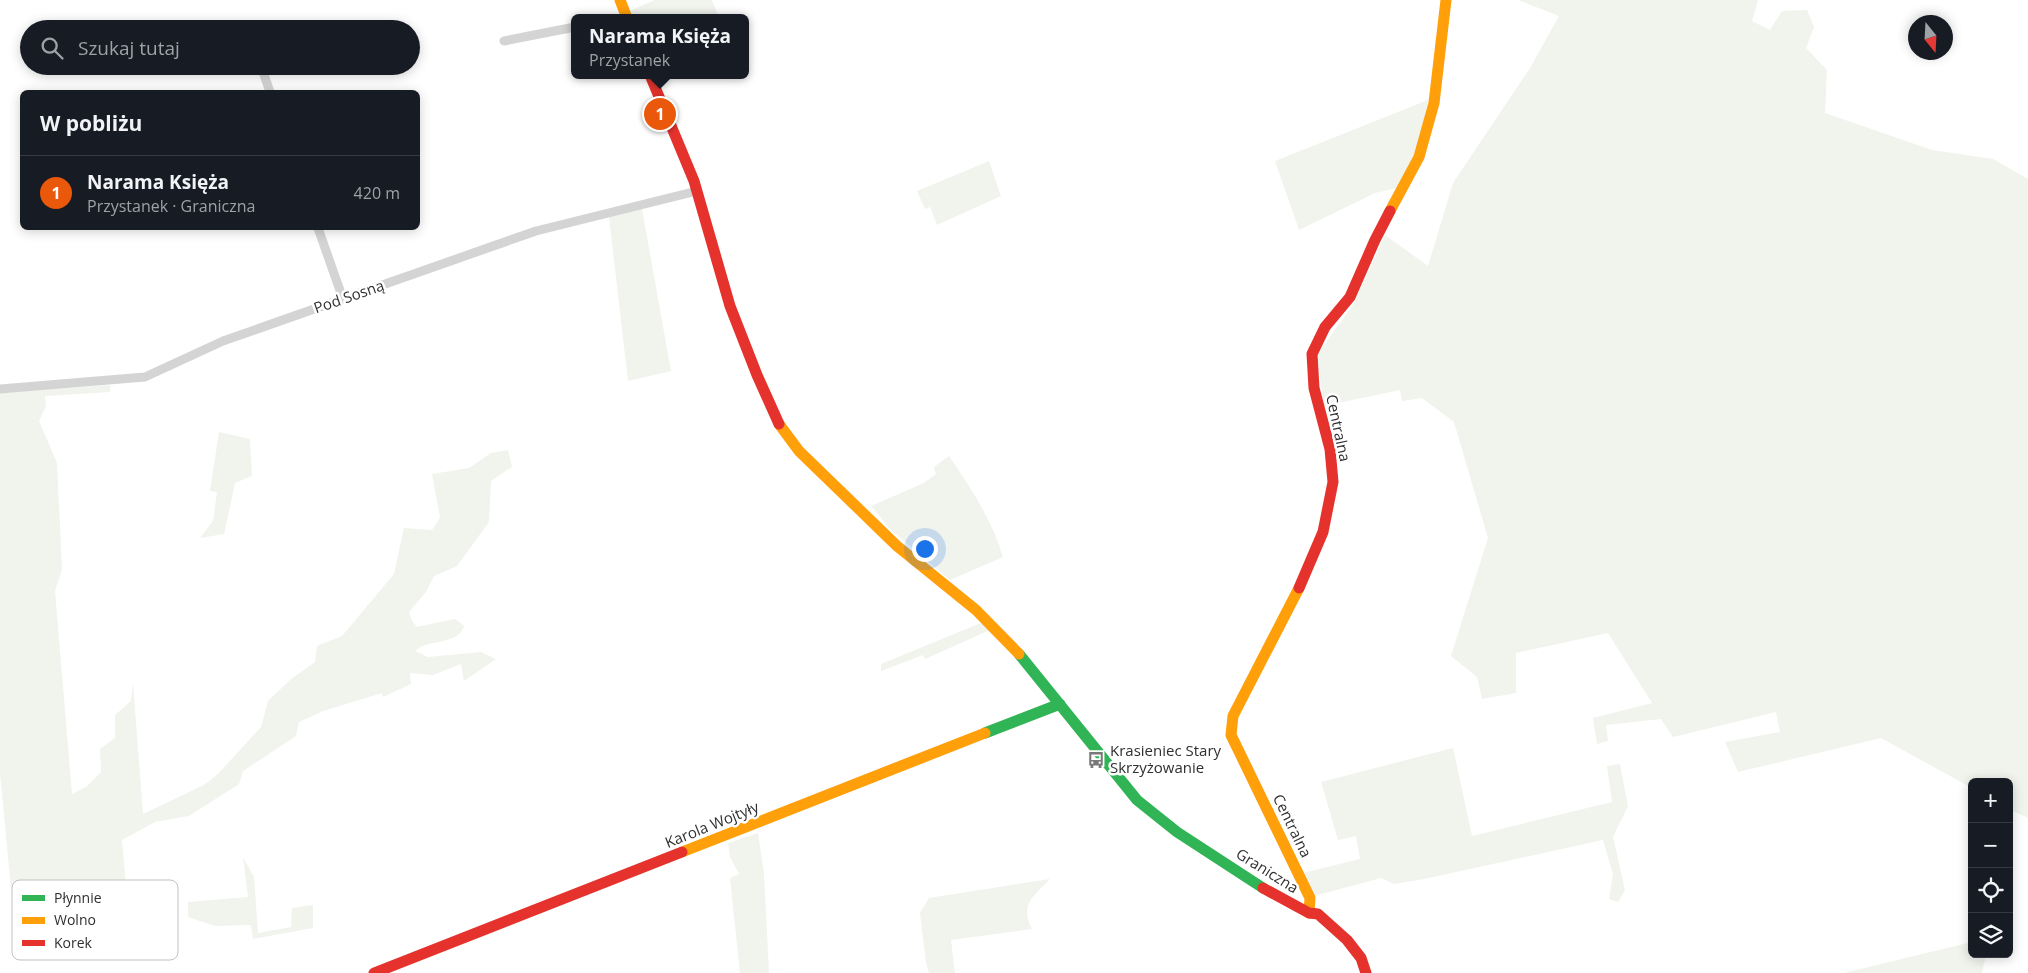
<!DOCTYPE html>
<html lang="pl">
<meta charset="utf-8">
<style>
body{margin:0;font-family:"Open Sans",sans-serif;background:#20242c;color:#f1f3f6}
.controls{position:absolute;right:15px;bottom:15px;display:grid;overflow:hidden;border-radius:8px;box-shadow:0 2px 12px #0003}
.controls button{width:45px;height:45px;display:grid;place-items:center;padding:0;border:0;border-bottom:1px solid #363941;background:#171b24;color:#f1f3f6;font:25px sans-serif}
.compass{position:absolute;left:1908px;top:15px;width:45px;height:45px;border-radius:50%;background:#171b24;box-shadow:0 2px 12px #0003;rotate:162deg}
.you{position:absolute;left:924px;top:548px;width:18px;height:18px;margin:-12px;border:4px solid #fff;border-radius:50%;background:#1a73e8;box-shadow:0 0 0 8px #1a73e833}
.badge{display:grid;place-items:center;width:32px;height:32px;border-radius:50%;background:#ea580c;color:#fff;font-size:16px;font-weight:700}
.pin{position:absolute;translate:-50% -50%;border:2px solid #fff;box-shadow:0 1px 5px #0006}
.popup{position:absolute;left:571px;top:14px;width:178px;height:65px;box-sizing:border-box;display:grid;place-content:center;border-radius:8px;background:#171b24;filter:drop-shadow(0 1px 4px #0005);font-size:16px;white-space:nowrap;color:#9ea1a6}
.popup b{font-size:19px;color:#f1f3f6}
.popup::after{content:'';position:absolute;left:50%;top:100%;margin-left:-10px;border:10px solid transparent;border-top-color:#171b24}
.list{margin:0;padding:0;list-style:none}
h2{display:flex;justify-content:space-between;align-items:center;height:65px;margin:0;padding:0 20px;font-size:21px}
h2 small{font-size:16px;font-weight:400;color:#9ea1a6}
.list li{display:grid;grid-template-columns:32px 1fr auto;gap:15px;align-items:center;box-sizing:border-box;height:75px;padding:0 20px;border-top:1px solid #363941}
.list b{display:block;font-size:19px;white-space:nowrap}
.list p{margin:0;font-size:16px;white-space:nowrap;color:#9ea1a6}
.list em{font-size:16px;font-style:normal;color:#9ea1a6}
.icon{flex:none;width:28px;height:28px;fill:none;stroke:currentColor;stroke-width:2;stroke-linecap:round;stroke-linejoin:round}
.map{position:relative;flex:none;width:2028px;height:973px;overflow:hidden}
.search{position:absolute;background:#171b24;box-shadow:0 2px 12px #0003;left:20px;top:20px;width:400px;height:55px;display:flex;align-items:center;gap:12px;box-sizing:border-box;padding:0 18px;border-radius:28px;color:#9ea1a6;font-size:19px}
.panel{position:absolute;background:#171b24;box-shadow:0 2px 12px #0003;left:20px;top:90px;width:400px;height:140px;border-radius:8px}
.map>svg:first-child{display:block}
</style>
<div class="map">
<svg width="2028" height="973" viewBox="0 0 2028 973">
<rect width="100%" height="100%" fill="#fff"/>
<path fill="#f1f3ed" d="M655 0H712L719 18H631L629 11Z
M1518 0H1758L1752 21 1770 30 1782 11 1807 10 1814 27 1806 48 1827 70 1825 113 1932 150 1993 159 2028 179V818L2009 809V782H1972V788L1881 738 1738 772 1725 742 1780 732 1776 712 1673 737 1661 719 1606 725 1608 741 1597 744 1593 718 1652 703 1608 633 1516 653V693L1482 699 1477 677 1451 656 1488 538 1454 422 1422 398 1402 401 1400 390 1324 406 1317 355 1354 303 1385 235 1428 266 1453 183 1530 68 1559 16Z
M1428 100 1417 150 1398 188 1375 193 1299 230 1275 161Z
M989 161 1001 196 937 225 930 207 925 209 917 191Z
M642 209 671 371 628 381 609 217Z
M110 385V392L45 396 46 406 39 421 57 463 62 569 55 591 72 794 86 787 101 772 100 749 115 738V715L131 701 133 683 143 814 204 785 217 775 261 727 268 701 290 680 315 662 317 646 342 636 394 574 404 528 432 530 440 518 432 474 469 468 491 453 508 450 512 467 491 481 489 522 457 566 434 576 426 592 409 612 412 621 417 627 455 619 464 626C458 646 428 638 415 651L428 657 481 652 496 659 464 681 461 664 433 675 410 673 411 684 383 697 382 693 323 711 299 722 296 736 243 771 239 784 189 816 155 822 122 840 126 884 79 882 11 889 0 773V393Z
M219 432 250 439 252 476 235 483 224 534 200 538 213 521 217 492 210 491Z
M949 456C971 488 992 520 1003 557L950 580 890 529 871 506 924 483 936 474 934 467Z
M981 623 990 630 925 659 923 655 881 671V664Z
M1453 748 1472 836 1612 802 1607 766 1620 764 1628 806 1613 837 1625 890 1618 902 1609 899 1613 874 1603 840 1424 879 1394 884 1381 878 1314 896 1303 873 1360 859 1356 836 1338 840 1321 782Z
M758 833 764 874 769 973H740L730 878 739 874 730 857 728 843Z
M243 857 254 877 258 933 291 927 292 908 313 905V928L253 939 251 925 215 926 188 917V902L248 897Z
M1050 879C1034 896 1019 905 1032 929L951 940 955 973H929L926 963 920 913 929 898Z
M1972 942V954H1986L1982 973H1844Z"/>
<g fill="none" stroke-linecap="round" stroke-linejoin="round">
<path stroke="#d4d4d4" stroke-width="9" d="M504 41 575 27
M261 66 270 92
M318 228 343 299
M0 389 145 377 223 341 536 231 697 191"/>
<path stroke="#30b455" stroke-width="11" d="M1019 654 1137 800 1177 832 1263 888
M985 733 1060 704"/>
<path stroke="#ff9f0a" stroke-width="11" d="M620 0 627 18
M1390 211 1419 157 1434 103 1446 0
M779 424 799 451 897 546 976 610 1019 654
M1299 588 1233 716 1231 735 1310 898 1309 913
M682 852 985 733"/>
<path stroke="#e5322d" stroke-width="11" d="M650 75 694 181 730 306 757 375 779 424
M1299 588 1323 532 1333 482 1330 449 1314 388 1312 354 1325 327 1350 297 1375 240 1390 211
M1263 888 1309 913 1318 914 1347 940 1361 958 1366 973
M374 973 682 852"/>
</g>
<defs>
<g id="bus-bare" transform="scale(1.35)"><path d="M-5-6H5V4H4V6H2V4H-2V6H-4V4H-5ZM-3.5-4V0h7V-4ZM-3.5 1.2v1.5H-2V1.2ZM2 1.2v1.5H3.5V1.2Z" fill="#787878" stroke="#fff" stroke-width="2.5" paint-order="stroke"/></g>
</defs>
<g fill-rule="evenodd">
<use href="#bus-bare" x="1096" y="760"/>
</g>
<g text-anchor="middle" stroke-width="5" stroke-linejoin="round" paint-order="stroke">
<g font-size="15" fill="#2f2f2f" stroke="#fff">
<text transform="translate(349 297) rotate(-19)" y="5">Pod Sosną</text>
<text transform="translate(1338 428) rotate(78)" y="5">Centralna</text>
<text transform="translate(712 825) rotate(-22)" y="5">Karola Wojtyły</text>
<text transform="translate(1292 826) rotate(64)" y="5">Centralna</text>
<text transform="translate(1267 871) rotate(32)" y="5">Graniczna</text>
</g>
<g font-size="15" fill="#2f2f2f" stroke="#fff" text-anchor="start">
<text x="1110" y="756">Krasieniec Stary<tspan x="1110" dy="17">Skrzyżowanie</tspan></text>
</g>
</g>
<rect x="12" y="880" width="166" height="80" rx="8" fill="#fff" stroke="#c1c1c1" stroke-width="1"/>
<rect x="22" y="895" width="23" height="6" fill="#30b455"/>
<rect x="22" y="917" width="23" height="7" fill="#ff9f0a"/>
<rect x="22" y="940" width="23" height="6" fill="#e5322d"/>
<g font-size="14" fill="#2f2f2f">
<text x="54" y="903">Płynnie</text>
<text x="54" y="925">Wolno</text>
<text x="54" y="948">Korek</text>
</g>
</svg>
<div class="controls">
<button>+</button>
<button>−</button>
<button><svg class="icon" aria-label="locate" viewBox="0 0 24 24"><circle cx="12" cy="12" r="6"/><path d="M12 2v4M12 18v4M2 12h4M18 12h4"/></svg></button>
<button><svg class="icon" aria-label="layers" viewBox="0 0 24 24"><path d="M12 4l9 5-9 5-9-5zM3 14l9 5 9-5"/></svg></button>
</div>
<svg class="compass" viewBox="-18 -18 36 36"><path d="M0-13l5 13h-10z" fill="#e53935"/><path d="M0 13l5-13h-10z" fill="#9ea1a6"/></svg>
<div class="you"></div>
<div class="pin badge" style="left:660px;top:114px">1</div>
<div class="popup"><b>Narama Księża</b>Przystanek</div>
<div class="search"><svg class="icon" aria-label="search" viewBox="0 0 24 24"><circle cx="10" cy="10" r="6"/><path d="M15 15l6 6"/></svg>Szukaj tutaj</div>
<section class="panel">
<h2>W pobliżu<small></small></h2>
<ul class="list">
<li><span class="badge">1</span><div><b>Narama Księża</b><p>Przystanek · Graniczna</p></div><em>420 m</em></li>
</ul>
</section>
</div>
